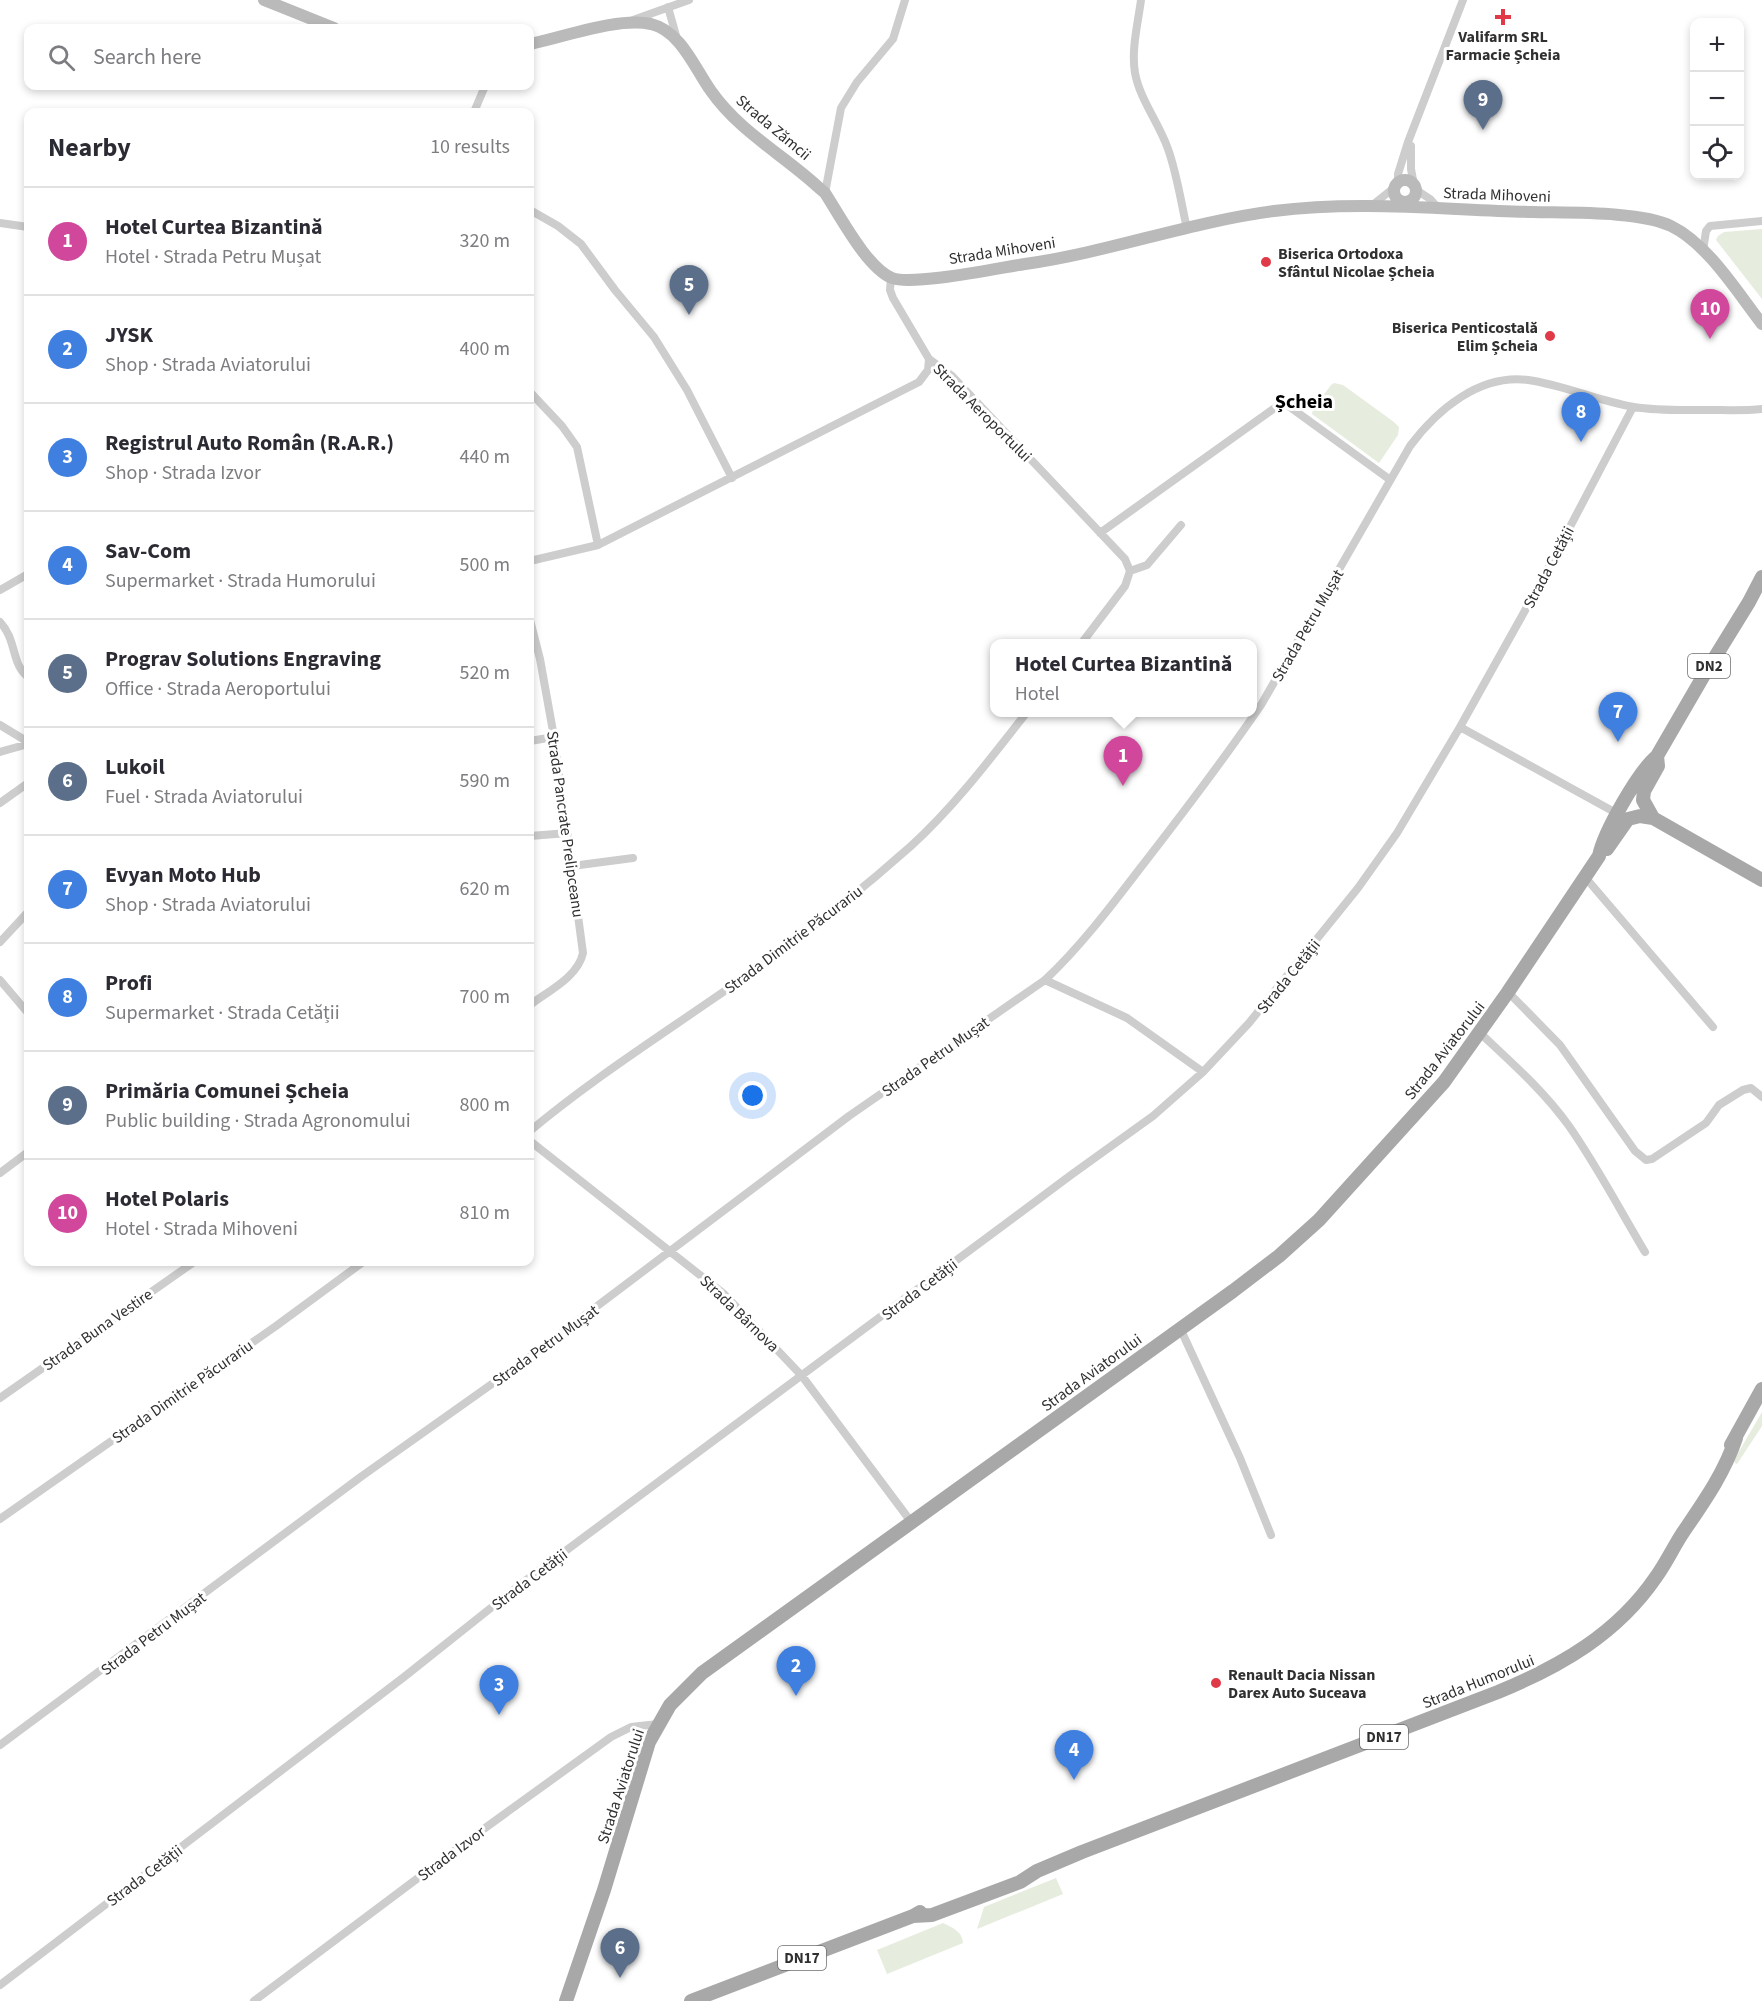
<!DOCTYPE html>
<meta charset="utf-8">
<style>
body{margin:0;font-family:"Source Sans 3",sans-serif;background:#f2f2f3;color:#2b2b33}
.controls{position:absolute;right:18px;top:18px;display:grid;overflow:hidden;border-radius:12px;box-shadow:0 3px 9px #0003}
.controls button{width:54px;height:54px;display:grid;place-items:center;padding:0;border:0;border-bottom:2px solid #e1e1e2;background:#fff;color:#2b2b33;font:30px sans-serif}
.you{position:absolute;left:753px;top:1096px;width:21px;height:21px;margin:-15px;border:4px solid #fff;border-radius:50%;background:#1a73e8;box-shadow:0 0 0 9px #1a73e833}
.badge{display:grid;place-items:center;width:39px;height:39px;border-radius:50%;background:#7c3aed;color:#fff;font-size:20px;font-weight:700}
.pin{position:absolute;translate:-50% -50px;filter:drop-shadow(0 2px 3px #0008)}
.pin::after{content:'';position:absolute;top:32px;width:21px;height:18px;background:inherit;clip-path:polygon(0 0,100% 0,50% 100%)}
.popup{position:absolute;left:990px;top:639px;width:267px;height:78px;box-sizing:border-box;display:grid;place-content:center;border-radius:12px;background:#fff;filter:drop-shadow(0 2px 4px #0005);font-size:20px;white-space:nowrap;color:#7c7c81}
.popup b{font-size:22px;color:#2b2b33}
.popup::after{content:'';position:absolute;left:50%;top:100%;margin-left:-12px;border:12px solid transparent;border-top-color:#fff}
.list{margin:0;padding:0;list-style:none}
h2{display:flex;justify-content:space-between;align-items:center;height:78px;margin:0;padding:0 24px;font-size:26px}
h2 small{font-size:20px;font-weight:400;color:#7c7c81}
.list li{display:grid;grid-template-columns:39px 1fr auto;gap:18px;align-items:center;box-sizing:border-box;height:108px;padding:0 24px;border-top:2px solid #e1e1e2}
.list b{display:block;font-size:22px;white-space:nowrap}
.list p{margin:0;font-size:20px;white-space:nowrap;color:#7c7c81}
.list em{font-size:20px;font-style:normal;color:#7c7c81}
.icon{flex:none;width:33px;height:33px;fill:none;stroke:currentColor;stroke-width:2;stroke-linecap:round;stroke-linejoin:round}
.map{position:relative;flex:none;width:1762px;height:2001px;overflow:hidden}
.search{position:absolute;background:#fff;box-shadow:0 3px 9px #0003;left:24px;top:24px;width:510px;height:66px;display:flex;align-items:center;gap:15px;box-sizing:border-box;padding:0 21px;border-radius:12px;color:#7c7c81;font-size:22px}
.panel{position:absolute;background:#fff;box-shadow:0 3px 9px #0003;left:24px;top:108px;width:510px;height:1158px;border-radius:12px}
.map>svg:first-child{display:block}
</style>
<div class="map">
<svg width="1762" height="2001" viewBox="0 0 1762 2001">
<rect width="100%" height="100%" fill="#fff"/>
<path fill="#e6ecde" d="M1762 229V299L1716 240 1718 236 1724 232Z
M1334 383 1343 385 1394 422 1399 427 1398 435 1379 463 1312 414 1313 409 1331 385Z
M1762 1412V1426L1737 1464 1735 1463 1734 1460Z
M1056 1878 1063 1894 977 1929 984 1907Z
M943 1923C953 1928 962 1931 963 1943L887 1974 877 1950Z"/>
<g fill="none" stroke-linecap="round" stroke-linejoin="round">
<path stroke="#cdcdcd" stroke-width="8" d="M1141 0C1138 23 1131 50 1135 73 1140 100 1159 123 1168 149 1177 174 1181 202 1187 229
M668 7 677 39
M633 20 689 0
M474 112 485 86
M1411 146V169L1414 185
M1398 183V174L1408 142 1463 0
M1415 189 1430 199 1438 208
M825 193 841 108 857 82 893 39 905 0
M1370 207 1395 187
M530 210 558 226 581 244 615 290 654 337 687 390 732 478
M0 223 28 227
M1703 251 1706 231 1710 226 1762 221
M891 277 890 290 893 298 929 359
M929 359 952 376 1125 559 1130 571
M530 392 562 426 577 447 598 545
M1100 533 1283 402 1389 479
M530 561 598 545 919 382 928 370 929 359
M1130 571 1147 565 1181 525
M0 590 28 574
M530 620 540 659 554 737 583 953C578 977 548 991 530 1005
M0 622C17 640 11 664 28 677
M1081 644 1125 586 1130 571
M0 725 28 742
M1460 727 1618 814
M530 741 554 737
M0 752 28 744
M0 803 28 783
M530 836 568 833
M572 866 633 858
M1585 877 1713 1027
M0 942 28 912
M0 980 28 1013
M1045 980 1127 1018 1203 1072
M1508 992 1560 1045 1635 1151 1646 1160 1652 1159 1706 1123 1719 1105 1743 1090 1751 1088 1762 1097
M1480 1033C1511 1062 1544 1091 1569 1126 1597 1166 1620 1210 1645 1252
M530 1131C586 1084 649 1043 710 1001 780 954 848 902 911 846 954 807 991 758 1027 712
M530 1141 724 1294 802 1376 912 1523
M0 1173 28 1152
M1180 1328 1240 1458 1271 1535
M0 1398 194 1262
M0 1519 276 1326 363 1262
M0 1745 362 1476 523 1362 849 1116 1045 980C1079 948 1109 909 1138 871 1180 817 1222 762 1261 705L1410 446C1437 410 1479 374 1528 380 1564 385 1598 401 1634 407 1658 411 1683 410 1707 410 1725 410 1744 411 1762 409
M0 1985 404 1677 521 1584 1071 1175 1153 1116 1203 1072 1249 1023 1358 888 1397 833 1460 727 1542 580 1633 407
M254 2001 474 1836 611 1737 631 1727 658 1724"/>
<path stroke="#bababa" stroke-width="12" d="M264 0 334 28
M530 44C565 37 617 17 651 24 681 31 695 69 711 91 739 131 782 154 817 186L825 193C840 216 867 268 892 278 913 286 999 268 1025 264 1109 252 1190 222 1274 211 1359 200 1447 210 1533 212 1568 213 1641 211 1671 226 1708 244 1737 292 1762 324
M1394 191a11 11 0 1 1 22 0a11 11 0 1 1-22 0Z"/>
<path stroke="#a8a8a8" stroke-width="14" d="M1653 818 1643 800 1644 791 1658 766 1657 756
M1607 849 1628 819 1640 816 1653 818 1762 880
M1731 1445 1762 1389
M913 1916 932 1915 1020 1882 1037 1871 1082 1852 1498 1692C1561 1666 1617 1634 1656 1577 1666 1563 1673 1548 1682 1534 1703 1503 1724 1474 1736 1438
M566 2001 604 1890 649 1742 670 1705 702 1673 1233 1291 1279 1256 1319 1220 1444 1082 1508 992 1599 856C1604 832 1638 772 1657 756L1704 675 1749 602 1762 577
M691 2001 913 1916 920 1912"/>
</g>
<g fill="#e03947" stroke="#fff" stroke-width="2">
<path d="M1500 8h6v6h6v6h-6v6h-6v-6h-6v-6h6z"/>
<circle cx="1266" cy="262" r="6"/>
<circle cx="1550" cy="336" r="6"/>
<circle cx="1216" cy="1683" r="6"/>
</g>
<g text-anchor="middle" stroke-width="6" stroke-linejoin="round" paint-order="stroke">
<g fill="#fff" stroke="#6e6e6e" stroke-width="1.5">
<rect x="1688" y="654" width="42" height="24" rx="4.5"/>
<rect x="1360" y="1725" width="48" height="24" rx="4.5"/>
<rect x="778" y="1946" width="48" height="24" rx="4.5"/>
</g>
<g font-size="15" font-weight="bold" fill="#303030">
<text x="1709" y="671">DN2</text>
<text x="1384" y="1742">DN17</text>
<text x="802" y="1963">DN17</text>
</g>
<g font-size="16" font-weight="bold" fill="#303030" stroke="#fff" text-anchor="start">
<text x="1503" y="42" text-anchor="middle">Valifarm SRL<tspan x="1503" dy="18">Farmacie Șcheia</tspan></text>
<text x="1278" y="259">Biserica Ortodoxa<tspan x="1278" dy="18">Sfântul Nicolae Șcheia</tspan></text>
<text x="1538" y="333" text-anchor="end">Biserica Penticostală<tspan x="1538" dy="18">Elim Șcheia</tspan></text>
<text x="1228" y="1680">Renault Dacia Nissan<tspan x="1228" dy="18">Darex Auto Suceava</tspan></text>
</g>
<g font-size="16" fill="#303030" stroke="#fff">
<text transform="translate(774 127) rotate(40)" y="6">Strada Zămcii</text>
<text transform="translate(1497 194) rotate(2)" y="6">Strada Mihoveni</text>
<text transform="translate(1002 250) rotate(-9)" y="6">Strada Mihoveni</text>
<text transform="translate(983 412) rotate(45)" y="6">Strada Aeroportului</text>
<text transform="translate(1548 567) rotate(-62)" y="6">Strada Cetății</text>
<text transform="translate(1307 625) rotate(-60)" y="6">Strada Petru Mușat</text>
<text transform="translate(566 824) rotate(82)" y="6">Strada Pancrate Prelipceanu</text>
<text transform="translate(793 939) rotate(-37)" y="6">Strada Dimitrie Păcurariu</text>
<text transform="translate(1288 976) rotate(-51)" y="6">Strada Cetății</text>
<text transform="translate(1444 1050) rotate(-52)" y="6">Strada Aviatorului</text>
<text transform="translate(935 1056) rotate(-35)" y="6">Strada Petru Mușat</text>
<text transform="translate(919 1289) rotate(-37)" y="6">Strada Cetății</text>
<text transform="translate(740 1313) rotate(44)" y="6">Strada Bârnova</text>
<text transform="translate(97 1329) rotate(-35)" y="6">Strada Buna Vestire</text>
<text transform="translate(545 1345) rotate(-36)" y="6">Strada Petru Mușat</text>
<text transform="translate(1091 1372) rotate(-36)" y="6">Strada Aviatorului</text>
<text transform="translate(182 1391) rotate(-35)" y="6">Strada Dimitrie Păcurariu</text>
<text transform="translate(529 1579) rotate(-37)" y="6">Strada Cetății</text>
<text transform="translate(153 1633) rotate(-37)" y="6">Strada Petru Mușat</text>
<text transform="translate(1478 1681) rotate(-22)" y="6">Strada Humorului</text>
<text transform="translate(620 1786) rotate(-72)" y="6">Strada Aviatorului</text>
<text transform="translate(451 1853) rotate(-37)" y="6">Strada Izvor</text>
<text transform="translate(144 1875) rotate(-37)" y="6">Strada Cetății</text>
</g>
<g font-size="20" font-weight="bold" fill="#000" stroke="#fff">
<text x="1304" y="408">Șcheia</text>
</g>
</g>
</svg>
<div class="controls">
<button>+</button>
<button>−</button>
<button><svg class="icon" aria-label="locate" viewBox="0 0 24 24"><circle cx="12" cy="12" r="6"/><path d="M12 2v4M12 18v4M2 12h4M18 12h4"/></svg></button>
</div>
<div class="you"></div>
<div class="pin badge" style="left:1123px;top:786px;background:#d1479c">1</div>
<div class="popup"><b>Hotel Curtea Bizantină</b>Hotel</div>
<div class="pin badge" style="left:796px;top:1696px;background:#3f7fe0">2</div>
<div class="pin badge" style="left:499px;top:1715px;background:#3f7fe0">3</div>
<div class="pin badge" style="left:1074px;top:1780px;background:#3f7fe0">4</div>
<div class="pin badge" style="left:689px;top:315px;background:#5c6f8a">5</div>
<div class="pin badge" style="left:620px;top:1978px;background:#5c6f8a">6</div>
<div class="pin badge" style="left:1618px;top:742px;background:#3f7fe0">7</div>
<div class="pin badge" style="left:1581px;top:442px;background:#3f7fe0">8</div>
<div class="pin badge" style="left:1483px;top:130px;background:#5c6f8a">9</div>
<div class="pin badge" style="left:1710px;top:339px;background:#d1479c">10</div>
<div class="search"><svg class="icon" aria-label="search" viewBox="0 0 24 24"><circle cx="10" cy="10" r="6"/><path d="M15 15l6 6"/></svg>Search here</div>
<section class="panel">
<h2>Nearby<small>10 results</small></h2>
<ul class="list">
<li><span class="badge" style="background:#d1479c">1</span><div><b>Hotel Curtea Bizantină</b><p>Hotel · Strada Petru Mușat</p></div><em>320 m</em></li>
<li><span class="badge" style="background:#3f7fe0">2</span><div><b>JYSK</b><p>Shop · Strada Aviatorului</p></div><em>400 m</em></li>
<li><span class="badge" style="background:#3f7fe0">3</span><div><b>Registrul Auto Român (R.A.R.)</b><p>Shop · Strada Izvor</p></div><em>440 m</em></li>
<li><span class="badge" style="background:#3f7fe0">4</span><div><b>Sav-Com</b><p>Supermarket · Strada Humorului</p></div><em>500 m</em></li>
<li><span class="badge" style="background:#5c6f8a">5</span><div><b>Prograv Solutions Engraving</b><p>Office · Strada Aeroportului</p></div><em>520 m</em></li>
<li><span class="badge" style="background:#5c6f8a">6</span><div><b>Lukoil</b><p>Fuel · Strada Aviatorului</p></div><em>590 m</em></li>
<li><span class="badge" style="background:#3f7fe0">7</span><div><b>Evyan Moto Hub</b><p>Shop · Strada Aviatorului</p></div><em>620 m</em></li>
<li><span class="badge" style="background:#3f7fe0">8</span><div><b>Profi</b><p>Supermarket · Strada Cetății</p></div><em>700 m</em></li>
<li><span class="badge" style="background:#5c6f8a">9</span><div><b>Primăria Comunei Șcheia</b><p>Public building · Strada Agronomului</p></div><em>800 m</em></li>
<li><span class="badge" style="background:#d1479c">10</span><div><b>Hotel Polaris</b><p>Hotel · Strada Mihoveni</p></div><em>810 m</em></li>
</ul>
</section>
</div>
